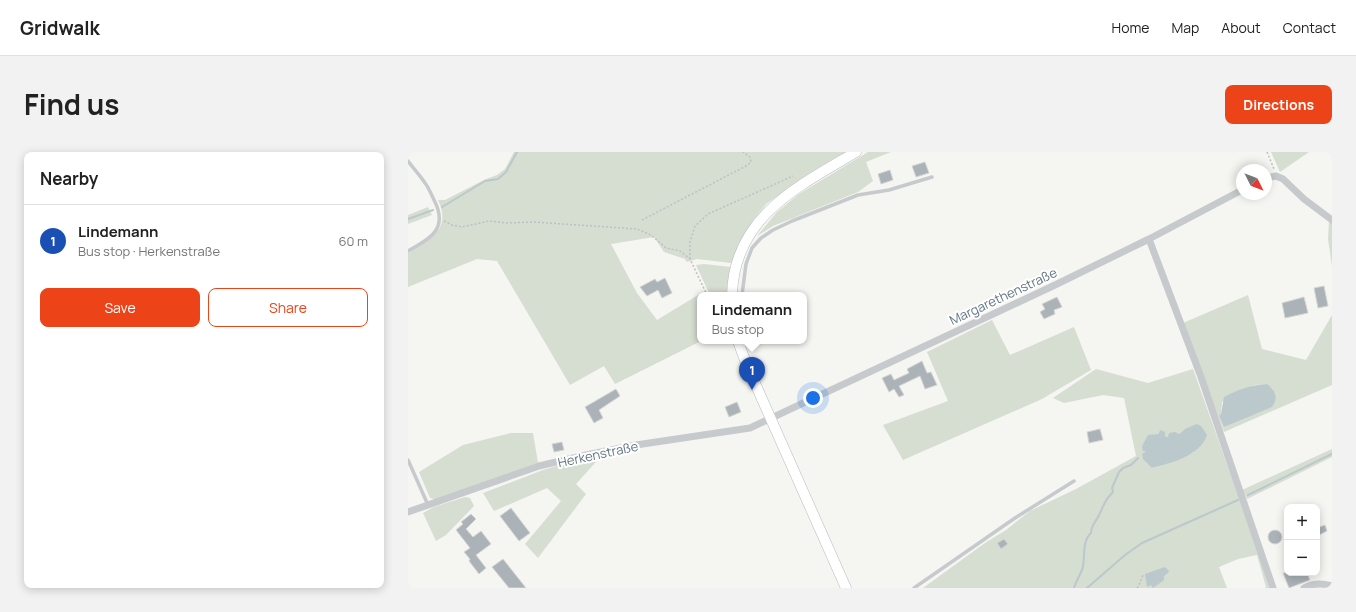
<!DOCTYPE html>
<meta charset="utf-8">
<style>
body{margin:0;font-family:Manrope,sans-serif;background:#f2f2f2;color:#222}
.controls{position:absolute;right:12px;bottom:12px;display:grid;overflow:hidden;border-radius:8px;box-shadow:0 2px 10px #0003}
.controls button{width:36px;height:36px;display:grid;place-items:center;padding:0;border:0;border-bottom:1px solid #e0e0e0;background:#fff;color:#222;font:20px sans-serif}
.compass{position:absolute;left:828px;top:12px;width:36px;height:36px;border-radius:50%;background:#fff;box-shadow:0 2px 10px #0003;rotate:132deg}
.you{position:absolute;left:405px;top:246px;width:14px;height:14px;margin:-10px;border:3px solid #fff;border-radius:50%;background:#1a73e8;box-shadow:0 0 0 6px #1a73e833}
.badge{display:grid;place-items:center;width:26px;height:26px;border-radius:50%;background:#ed4318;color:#fff;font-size:13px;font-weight:700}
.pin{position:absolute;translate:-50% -33px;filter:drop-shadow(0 1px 2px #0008)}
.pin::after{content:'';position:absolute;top:21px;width:14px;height:12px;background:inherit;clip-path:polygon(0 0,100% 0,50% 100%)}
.popup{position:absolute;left:289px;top:140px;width:110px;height:52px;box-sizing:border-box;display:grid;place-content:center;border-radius:8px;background:#fff;filter:drop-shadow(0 1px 3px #0005);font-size:13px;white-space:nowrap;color:#767676}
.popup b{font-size:15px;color:#222}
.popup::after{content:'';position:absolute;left:50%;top:100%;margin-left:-8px;border:8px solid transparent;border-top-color:#fff}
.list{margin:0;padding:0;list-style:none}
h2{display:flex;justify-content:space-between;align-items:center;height:52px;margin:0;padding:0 16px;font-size:17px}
h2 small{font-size:13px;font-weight:400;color:#767676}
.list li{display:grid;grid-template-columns:26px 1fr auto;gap:12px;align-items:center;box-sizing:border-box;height:72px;padding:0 16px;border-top:1px solid #e0e0e0}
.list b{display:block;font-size:15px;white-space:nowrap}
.list p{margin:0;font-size:13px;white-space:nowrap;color:#767676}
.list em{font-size:13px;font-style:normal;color:#767676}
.actions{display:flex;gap:8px;padding:12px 16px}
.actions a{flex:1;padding:9px 0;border:1px solid #ed4318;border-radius:8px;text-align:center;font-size:14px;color:#ed4318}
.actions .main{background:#ed4318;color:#fff}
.map{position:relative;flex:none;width:924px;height:436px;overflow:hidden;border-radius:8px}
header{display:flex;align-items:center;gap:24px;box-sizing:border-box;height:56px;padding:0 20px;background:#fff;border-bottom:1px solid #e0e0e0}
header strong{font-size:19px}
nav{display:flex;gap:22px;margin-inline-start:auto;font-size:14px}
.intro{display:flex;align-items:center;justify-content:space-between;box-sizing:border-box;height:96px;padding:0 24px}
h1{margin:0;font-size:28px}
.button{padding:10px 18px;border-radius:8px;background:#ed4318;color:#fff;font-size:14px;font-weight:700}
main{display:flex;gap:24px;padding:0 24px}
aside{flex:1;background:#fff;border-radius:8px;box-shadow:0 2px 10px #0003}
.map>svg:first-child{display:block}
</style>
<header>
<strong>Gridwalk</strong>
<nav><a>Home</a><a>Map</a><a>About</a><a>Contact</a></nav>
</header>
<div class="intro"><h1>Find us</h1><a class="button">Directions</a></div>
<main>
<aside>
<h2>Nearby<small></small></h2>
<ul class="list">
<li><span class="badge" style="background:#1a4fb4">1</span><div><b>Lindemann</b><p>Bus stop · Herkenstraße</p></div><em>60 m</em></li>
</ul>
<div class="actions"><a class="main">Save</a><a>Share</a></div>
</aside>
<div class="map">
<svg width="924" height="436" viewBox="0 0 924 436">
<rect width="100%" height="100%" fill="#f5f5f1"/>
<path fill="#d6ddd1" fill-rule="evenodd" d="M106 0H440L384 34 358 52 345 68 330 92 326 109 323 111 289 107 279 110 277 107 256 100 246 85 203 92 229 141 249 168 295 140 296 143H292V189H293L207 232 196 214 162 233 89 109 69 107 0 135V101C22 89 44 76 30 48H37L76 28 89 23 97 17Z
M460 0H483L458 10 465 29 450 40 365 74 349 84 369 60 391 42Z
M863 0H901L872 20Z
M20 55 24 63 0 72V63Z
M921 69 924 71V114L920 87Z
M296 112 323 115 319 143H302L288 113Z
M840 143 854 197 898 208 924 163V233L816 280 775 171ZM858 232 865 237 822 272 816 275 811 264 813 262 814 250 847 233Z
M584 168 602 203 666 175 683 218 634 247 495 308 475 273 540 249 519 200Z
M688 217 740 231 785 217 851 402 861 436H857L858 435 849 403 830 407 811 415 819 436H515L577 391 598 378 622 359 668 337 728 304 716 246 695 243 656 251 645 246ZM777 277 786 300 759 312 744 316 736 307 734 302 739 299 734 294 740 284 751 282 760 285 771 282Z
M103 281H125L130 311 35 346 26 347 22 346 11 320 55 293Z
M924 297V305L839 347 834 338Z
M195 302 168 332 178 342 130 406 117 392 153 349 139 336 86 359 75 341 135 318 162 310Z
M57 345 62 346 66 354 38 383 28 389 15 361 26 355Z"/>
<path fill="#bbc8cc" d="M859 232C867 238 871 246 864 255L816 275 811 264 813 262 816 245C829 238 843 233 859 232Z
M789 272 793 274 799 283C792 304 763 311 744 316L735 307 734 302 738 299H735L734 294 740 283 751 282 752 278 757 280V284L760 285 761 281 767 280 771 282 777 277Z
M757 415 761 419 760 421 756 424V428L745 436 743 433 739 435 737 422Z"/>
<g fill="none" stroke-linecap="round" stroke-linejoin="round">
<path stroke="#bbc8cc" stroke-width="2" d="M34 55 77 29 90 27 98 20 109 0
M0 67 25 58
M840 343 924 302
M666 436C668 429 671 425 674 418 678 407 673 390 683 381 683 373 688 370 691 363 697 352 695 350 705 340L704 336 711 320 715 316 723 313 730 306
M679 436 717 403 734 391 830 348"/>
</g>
<path fill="#abb3b8" stroke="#d6d6d4" d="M517 10 521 21 508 25 504 14Z
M482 18 485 28 473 32 470 22Z
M257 126 264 141 254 146 250 138 239 144 232 135 247 127 249 130Z
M916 134 920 154 910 156 906 136Z
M649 145 654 155 646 158 647 162 636 167 632 160 637 157 634 152Z
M896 145 900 161 877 166 874 151Z
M514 209 519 221 523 220 529 233 517 237 512 224 491 234 496 243 491 245 486 237 481 240 474 226 483 222 486 228 501 221 499 217Z
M208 237 212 244 191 258 195 266 186 271 177 255Z
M329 250 333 260 321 265 317 255Z
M692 277 695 288 681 291 679 280Z
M154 290 156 298 146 300 144 292Z
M103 356 122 381 111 389 92 364Z
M63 362 68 367 58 377 65 385 73 379 83 392 68 403 78 416 71 422 61 409 62 407 56 400 62 396 48 378 55 372 53 370Z
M917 373 919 379 909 384V376Z
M860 385a7 7 0 1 1 14 0a7 7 0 1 1-14 0Z
M596 387 600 392 593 397 589 391Z
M95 407 118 436H101L84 415Z
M875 421H899L902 428 881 436Z"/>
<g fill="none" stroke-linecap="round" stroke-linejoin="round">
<g stroke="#b6bcc0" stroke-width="11">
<path id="secondary" d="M324 143C326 65 389 35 448 0
M330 189 338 211 438 436"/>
</g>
<path stroke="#bec0c2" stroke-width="1.5" stroke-dasharray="2 2" stroke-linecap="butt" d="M859 0 866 17
M234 68 338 14 343 10 342 5 335 0
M36 69 44 73 54 75 81 69 98 71 126 70 229 77 243 83 258 96 272 99 282 107 299 143
M282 107V90L287 74 300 62 385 24
M729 436 731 433 735 423"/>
<path stroke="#c7cacd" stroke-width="3.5" d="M0 9C5 16 12 23 17 31 21 36 24 44 27 50 40 77 22 87 0 99
M334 143 338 112 344 96 353 86 365 78 384 69 450 43 481 38 524 25
M0 308 20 353
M506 436 607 366 666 329"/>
<path stroke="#c7cacd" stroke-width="7" d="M858 26 868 24 875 27 896 47 924 68
M741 87 793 225 865 436
M0 360 131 314 178 303 228 293 342 276 647 133 741 87 834 38
M896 436C905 431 914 431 924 434"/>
<use href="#secondary" stroke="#fff" stroke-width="10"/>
</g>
<g text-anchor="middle" stroke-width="4" stroke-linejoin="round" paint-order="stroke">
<g font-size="13" fill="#627684" stroke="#fff">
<text transform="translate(595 144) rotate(-25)" y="5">Margarethenstraße</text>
<text transform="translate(190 302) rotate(-12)" y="5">Herkenstraße</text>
</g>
</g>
</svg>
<div class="controls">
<button>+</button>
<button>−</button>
</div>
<svg class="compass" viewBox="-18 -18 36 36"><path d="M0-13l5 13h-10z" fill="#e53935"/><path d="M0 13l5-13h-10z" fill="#767676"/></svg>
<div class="you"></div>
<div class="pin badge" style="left:344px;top:238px;background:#1a4fb4">1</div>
<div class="popup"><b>Lindemann</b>Bus stop</div>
</div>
</main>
